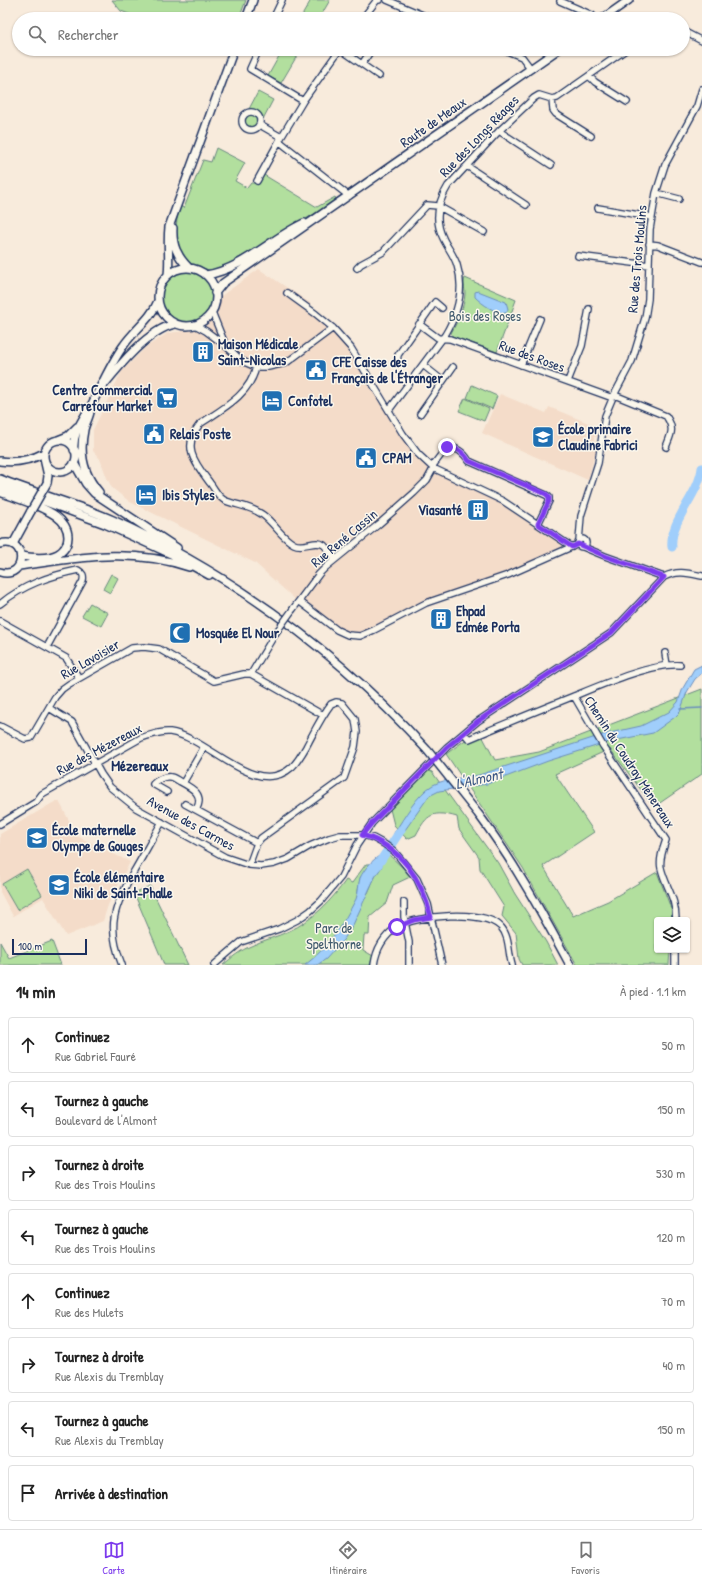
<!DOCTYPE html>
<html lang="fr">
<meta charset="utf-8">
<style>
body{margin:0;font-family:"Patrick Hand",sans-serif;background:#f2f2f2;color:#222}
.controls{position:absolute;right:12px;bottom:12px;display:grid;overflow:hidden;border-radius:4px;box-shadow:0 1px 3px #0004}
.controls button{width:36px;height:36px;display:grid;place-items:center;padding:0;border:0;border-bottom:1px solid #e0e0e0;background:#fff;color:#222;font:20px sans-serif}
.scale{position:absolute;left:12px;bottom:10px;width:75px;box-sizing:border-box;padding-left:4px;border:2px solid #1b2f5e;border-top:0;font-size:11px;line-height:14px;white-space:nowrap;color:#1b2f5e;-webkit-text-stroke:3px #fbf7ec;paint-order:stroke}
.stop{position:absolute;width:12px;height:12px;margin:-9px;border:3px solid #7c3aed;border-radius:50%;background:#fff}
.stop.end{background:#7c3aed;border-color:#fff;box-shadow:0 1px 4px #0008}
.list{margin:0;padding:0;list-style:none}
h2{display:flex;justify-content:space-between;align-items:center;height:52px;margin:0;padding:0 16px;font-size:17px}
h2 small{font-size:13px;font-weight:400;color:#767676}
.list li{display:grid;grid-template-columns:26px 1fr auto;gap:12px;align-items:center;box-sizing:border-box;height:56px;margin:0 8px 8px;padding:0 8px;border:1px solid #e0e0e0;border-radius:4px}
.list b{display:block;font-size:15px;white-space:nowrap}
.list p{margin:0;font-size:13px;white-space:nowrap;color:#767676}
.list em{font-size:13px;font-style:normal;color:#767676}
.icon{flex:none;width:22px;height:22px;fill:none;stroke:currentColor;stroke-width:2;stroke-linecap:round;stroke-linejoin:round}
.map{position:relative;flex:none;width:702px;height:965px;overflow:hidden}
.search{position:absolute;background:#fff;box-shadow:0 1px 3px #0004;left:12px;right:12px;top:12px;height:44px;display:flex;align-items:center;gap:10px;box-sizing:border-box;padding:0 14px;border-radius:22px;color:#767676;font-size:15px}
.sheet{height:564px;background:#fff}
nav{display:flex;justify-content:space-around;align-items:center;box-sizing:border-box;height:56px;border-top:1px solid #e0e0e0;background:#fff;font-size:11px;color:#767676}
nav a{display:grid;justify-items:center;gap:2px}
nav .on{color:#7c3aed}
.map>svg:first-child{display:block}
</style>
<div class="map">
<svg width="702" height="965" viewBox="0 0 702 965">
<rect width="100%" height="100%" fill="#f8ebdc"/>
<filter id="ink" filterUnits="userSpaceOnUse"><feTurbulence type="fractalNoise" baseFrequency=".025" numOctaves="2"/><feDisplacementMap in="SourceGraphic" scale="8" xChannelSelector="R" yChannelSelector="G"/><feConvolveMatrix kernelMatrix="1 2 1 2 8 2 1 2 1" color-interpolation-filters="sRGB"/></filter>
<g filter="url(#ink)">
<path fill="#f4dcc9" d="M259 269 310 303 312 309 350 342 364 364 404 431 414 445 433 466 504 500 574 546 532 567 434 601 373 632 348 636 298 602 255 563 130 502 112 488 107 478 100 459 93 451V430L122 371 146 347 168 333 195 330 208 323 217 313 221 296Z
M500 394 546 413 549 407 598 427V436L594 437V441L598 443 588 480 482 433Z
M56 801H59L77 836 130 862 108 905 103 921 66 936 43 898 13 916 0 892V834Z"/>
<path fill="#b2df9e" stroke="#66877e" d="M112 0H246L239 19H142L121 11Z
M311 0H330L319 19H300Z
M283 49H301L281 83 268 76Z
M258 92 273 100 263 119 258 113 249 109Z
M244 121a7 7 0 1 1 14 0a7 7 0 1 1-14 0Z
M216 148 245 163 235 181 247 188 251 183H259L264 175 317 207 335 197 337 201C324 209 311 216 298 223 277 235 258 248 237 259 231 263 223 268 215 270 209 271 203 268 197 266 170 256 174 230 180 206L184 208 203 160 211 162Z
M161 297a26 26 0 1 1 52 0a26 26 0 1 1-52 0Z
M465 278 516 300 497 352 452 336 451 333C458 321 464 308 465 294 465 288 463 284 465 278Z
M472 385 497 396 492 409 467 398Z
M465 398 489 409 484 421 459 411Z
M111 574 118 578 110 593 103 589Z
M90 603 108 613 101 626 82 616Z
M702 689V774L654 807 610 749 555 774 594 832 543 866 573 916 608 901 657 872 672 911 671 920H657V950H670L669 965H577L523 868 446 754 479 730 495 760 539 752Z
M427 770 432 772 498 863 515 894 546 942 558 965H522L519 959 516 933 502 916 504 907 480 869 479 857 459 829 457 817C433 810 427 814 416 835L407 839 394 825 390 809Z
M388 854 403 868 410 877 393 885 387 903 370 917 369 935H364L363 950 373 956 370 965H223C231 958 241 950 251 946 263 940 277 937 289 931 312 921 332 900 346 880L352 883 366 864H370L360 878 357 897 368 893C373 880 380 866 388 854Z
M27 869 42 895 17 910 2 884Z
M150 886 188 965H164L163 962 134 893Z
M52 941 61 965H0V942L9 958Z"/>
<path fill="#a0cefb" stroke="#6b8ebc" d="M478 291 506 302 508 309 506 313C496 314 482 304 475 297V292Z
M702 665V673L695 679 687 692 680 712 675 717 653 733 612 741 548 761 487 784 439 791 429 796 405 830 397 840 393 839 394 833C404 818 417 794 433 785 446 778 466 778 479 775L605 734 641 726 669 712 678 702 683 688 694 669Z
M381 855 385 858 381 868 375 877 352 927 344 939 326 959 317 965H305C328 948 343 924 356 899 359 892 358 884 360 878 364 869 373 859 381 855Z"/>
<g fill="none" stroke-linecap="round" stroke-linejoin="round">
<path stroke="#6b8ebc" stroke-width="1.5" d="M680 709 702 708"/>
<path stroke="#a0cefb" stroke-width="9" d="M672 547C669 521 699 495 702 468
M377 866 401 830"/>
<g stroke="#1b2f5e" stroke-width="8">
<path id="minor" d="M387 0 432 19
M560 1 592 15 595 19
M273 19 282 0
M362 19 377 0H379
M683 31 702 41
M259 49 250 69 303 101
M340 49 303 101 279 141 349 196
M340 49 379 76
M502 49 522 57 531 69
M362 64 372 49
M589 76 595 82 627 102
M552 99 553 110 556 114 591 136
M242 121a9 9 0 1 1 18 0a9 9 0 1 1-18 0Z
M260 125 281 137
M499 131 551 165
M467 166 526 205
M257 181 279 141
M656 193 679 199
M438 206 484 232
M598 208 651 217
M649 244 658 245 702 262
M578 256 649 265
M357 268 361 264 383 252 427 205 438 206
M287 293 316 314 333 328 351 348 403 434 418 454 433 468 503 501 572 547
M212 312 225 344
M419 324 438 338 450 339 610 397 617 396 666 416C675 429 671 434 666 447
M195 325 206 331 226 346 242 361 256 367H268L286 363 333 328
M397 362 398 355 435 302 442 308
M423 365 443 381
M521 365 540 319
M256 367C250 395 222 409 200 424 181 447 195 463 210 483 215 489 218 498 226 501 239 506 251 506 263 515 274 523 282 538 294 544 304 549 315 539 324 545 328 549 332 555 335 559
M568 381 582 346 589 309
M389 410 445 335C458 313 465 290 457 265 454 255 447 247 443 238 434 220 438 202 448 186L499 131 534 98 539 95 552 99 557 98 627 49
M420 414 453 367
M578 543a4 4 0 1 1 8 0a4 4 0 1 1-8 0Z
M579 541 581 516 598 463 605 416 613 397 632 361 645 318 648 299 650 229 656 193 665 165 697 106 702 89
M583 547 605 556 664 577
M299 601 337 630 348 635 360 636 374 630 426 603 508 575 578 544
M0 604C23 585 49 576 78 570 83 573 84 575 83 581L47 647
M293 609 319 574 326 567 379 524 414 493 427 480 432 471 434 464 447 447C457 447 464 453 469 461L546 495 549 497V501L538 524
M0 621 66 658 79 678
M665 653 667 665
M251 674 275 634
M574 696 603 746 666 840C663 849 659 859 661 868 666 888 676 897 676 920
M49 708 72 722 101 774 110 787 136 808 225 857 249 865 261 866 274 864 288 859 310 846 329 838 340 835H363L373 838 384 844 394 851 417 879 428 904 442 965
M0 726 25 739 31 738 55 697 62 689 69 684 132 648 144 647 159 649 214 681 244 674H251L323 715
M464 733 469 739C504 724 539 710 574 696 601 685 652 663 680 665
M183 783 204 747
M167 792 153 784C157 780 165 776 171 777 173 777 177 780 179 781 192 788 205 794 196 810
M185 804 257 843
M0 824 36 802 42 794 49 790 141 738C151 735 159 731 170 732 208 737 255 800 292 767 298 761 302 754 306 747 314 732 321 717 331 704L336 702 342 703 355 719 357 732 355 747 344 778 261 838 257 843 249 865
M404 902V917L409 942V965
M122 965C106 925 114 909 133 873 143 856 152 839 162 822
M214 965 241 942 279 929 297 920 310 911 321 901 341 877 357 845 372 823 447 747 478 721 611 633 664 577C677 570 688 573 702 576
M374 965C376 950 384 936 397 927 417 915 484 909 501 927 510 937 508 953 512 965
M675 965V950"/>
</g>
<g stroke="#1b2f5e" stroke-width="10">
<path id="major" d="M246 19 253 0
M602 19 629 0
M173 228C172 245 177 256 189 268
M158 297a29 29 0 1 1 58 0a29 29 0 1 1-58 0Z
M168 275C170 259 167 244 169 227L234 49
M206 275C243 269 270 239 304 223
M215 293 223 283 559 49
M103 386C119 366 149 329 175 324
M90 412C89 418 85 424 84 430 79 454 83 474 99 492
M58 440 68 436 77 427
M44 456a16 16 0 1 1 32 0a16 16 0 1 1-32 0Z
M74 450C72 431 85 417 93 402 103 382 111 363 124 345 135 329 151 319 158 301
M0 461C15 463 31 460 44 453
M45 463 48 476 47 483
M74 463 86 484 94 493 177 548
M0 479C37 494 77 504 113 520 233 575 340 654 428 751
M0 485 105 524 171 554 209 575
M0 492C17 499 41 505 56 516 63 521 68 529 68 537 67 561 38 559 21 556
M0 544C28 536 27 580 0 572
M13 544 31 511
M19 566C78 558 130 547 189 567
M479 815C514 862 542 913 570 965"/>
</g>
<use href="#minor" stroke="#fbf7ec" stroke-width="5.5"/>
<use href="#major" stroke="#fbf7ec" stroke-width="7"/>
<g stroke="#1b2f5e" stroke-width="8" stroke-linecap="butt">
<path id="minor-bridge" d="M275 634 293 609"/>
</g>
<g stroke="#1b2f5e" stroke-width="10" stroke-linecap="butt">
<path id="major-bridge" d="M31 511 47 483
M428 751 479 815"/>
</g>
<use href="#minor-bridge" stroke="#fbf7ec" stroke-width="5.5"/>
<use href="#major-bridge" stroke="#fbf7ec" stroke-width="7"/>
</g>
</g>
<g fill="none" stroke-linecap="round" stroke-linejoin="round" filter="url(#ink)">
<path stroke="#7c3aed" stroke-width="5" d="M397 927 414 920 431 917C422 880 401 846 362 835L372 823 447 747 464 733 478 721 520 693 611 633 664 577 605 556 578 544 572 547 538 524 549 501V497L546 494 469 461C464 453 457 447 447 447"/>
</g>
<defs>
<g id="building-square" transform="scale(1.15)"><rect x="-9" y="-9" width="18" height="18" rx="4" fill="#1f6fb2" stroke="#fbf7ec"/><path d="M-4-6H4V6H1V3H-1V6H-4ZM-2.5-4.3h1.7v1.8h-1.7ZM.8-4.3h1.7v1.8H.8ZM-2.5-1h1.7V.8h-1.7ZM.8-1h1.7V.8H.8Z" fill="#fff"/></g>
<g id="civic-square" transform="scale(1.15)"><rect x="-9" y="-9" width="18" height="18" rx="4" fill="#1f6fb2" stroke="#fbf7ec"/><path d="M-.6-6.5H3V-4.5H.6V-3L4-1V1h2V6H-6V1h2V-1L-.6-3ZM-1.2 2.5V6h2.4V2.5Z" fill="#fff"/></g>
<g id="supermarket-square" transform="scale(1.15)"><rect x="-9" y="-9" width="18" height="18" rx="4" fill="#1f6fb2" stroke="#fbf7ec"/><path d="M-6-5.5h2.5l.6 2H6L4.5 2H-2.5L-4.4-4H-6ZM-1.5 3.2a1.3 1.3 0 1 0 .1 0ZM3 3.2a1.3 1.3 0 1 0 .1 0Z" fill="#fff"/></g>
<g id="hotel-square" transform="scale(1.15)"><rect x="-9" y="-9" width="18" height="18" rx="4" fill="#1f6fb2" stroke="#fbf7ec"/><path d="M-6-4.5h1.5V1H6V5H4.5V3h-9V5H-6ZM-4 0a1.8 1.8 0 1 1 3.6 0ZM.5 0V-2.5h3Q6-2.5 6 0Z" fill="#fff"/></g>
<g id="school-square" transform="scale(1.15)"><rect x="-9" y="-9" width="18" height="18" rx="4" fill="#1f6fb2" stroke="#fbf7ec"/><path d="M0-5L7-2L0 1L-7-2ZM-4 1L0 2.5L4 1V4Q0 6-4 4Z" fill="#fff"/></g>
<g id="mosque-square" transform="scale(1.15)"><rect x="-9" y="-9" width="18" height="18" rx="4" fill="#1f6fb2" stroke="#fbf7ec"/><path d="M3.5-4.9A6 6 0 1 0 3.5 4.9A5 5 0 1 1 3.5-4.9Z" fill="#fff"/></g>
</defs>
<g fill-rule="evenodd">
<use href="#building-square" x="203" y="352"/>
<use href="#civic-square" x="316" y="370"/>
<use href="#supermarket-square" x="167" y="398"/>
<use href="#hotel-square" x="272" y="401"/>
<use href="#civic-square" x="154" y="434"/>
<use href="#school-square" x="543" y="437"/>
<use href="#civic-square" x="366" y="458"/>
<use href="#hotel-square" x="146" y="495"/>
<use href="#building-square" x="478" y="510"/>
<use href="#building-square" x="441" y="619"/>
<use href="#mosque-square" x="180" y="633"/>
<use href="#school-square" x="37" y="838"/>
<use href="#school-square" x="59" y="885"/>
</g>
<g text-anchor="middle" stroke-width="3" stroke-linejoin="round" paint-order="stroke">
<g font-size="14" fill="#1b2f5e" stroke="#fbf7ec">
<text transform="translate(433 122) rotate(-35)" y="5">Route de Meaux</text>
<text transform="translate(479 136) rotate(-46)" y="5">Rue des Longs Réages</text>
<text transform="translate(637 259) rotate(-85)" y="5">Rue des Trois Moulins</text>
<text transform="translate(532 356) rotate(20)" y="5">Rue des Roses</text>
<text transform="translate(344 538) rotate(-40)" y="5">Rue René Cassin</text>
<text transform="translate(90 659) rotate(-30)" y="5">Rue Lavoisier</text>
<text transform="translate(99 749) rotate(-28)" y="5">Rue des Mézereaux</text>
<text transform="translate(630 762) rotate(57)" y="5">Chemin du Coudray Ménereaux</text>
<text transform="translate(191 823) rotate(29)" y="5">Avenue des Carmes</text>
</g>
<g font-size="14" fill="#415b6e" stroke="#fbf7ec">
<text x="485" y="321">Bois des Roses</text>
<text x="334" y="933">Parc de<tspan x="334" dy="16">Spelthorne</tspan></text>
</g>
<g font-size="14" font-weight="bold" fill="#1b2f5e" stroke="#fbf7ec" text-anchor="start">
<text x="218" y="349">Maison Médicale<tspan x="218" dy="16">Saint-Nicolas</tspan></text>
<text x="332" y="367">CFE Caisse des<tspan x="332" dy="16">Français de l'Étranger</tspan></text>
<text x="152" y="395" text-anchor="end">Centre Commercial<tspan x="152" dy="16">Carrefour Market</tspan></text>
<text x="288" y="406">Confotel</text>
<text x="558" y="434">École primaire<tspan x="558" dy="16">Claudine Fabrici</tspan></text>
<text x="170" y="439">Relais Poste</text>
<text x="382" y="463">CPAM</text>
<text x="162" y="500">Ibis Styles</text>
<text x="462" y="515" text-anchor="end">Viasanté</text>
<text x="456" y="616">Ehpad<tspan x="456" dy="16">Edmée Porta</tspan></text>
<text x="196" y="638">Mosquée El Nour</text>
<text x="52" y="835">École maternelle<tspan x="52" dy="16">Olympe de Gouges</tspan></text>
<text x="74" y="882">École élémentaire<tspan x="74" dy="16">Niki de Saint-Phalle</tspan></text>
</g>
<g font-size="15" font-weight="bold" fill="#1b2f5e" stroke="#fbf7ec">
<text x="140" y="771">Mézereaux</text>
</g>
<g font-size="15" font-style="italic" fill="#3c5785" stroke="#fbf7ec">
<text transform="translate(479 779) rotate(-13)" y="5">L'Almont</text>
</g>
</g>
</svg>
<div class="controls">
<button><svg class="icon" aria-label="layers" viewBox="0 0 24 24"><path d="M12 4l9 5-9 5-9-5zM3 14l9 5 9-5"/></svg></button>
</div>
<div class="scale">100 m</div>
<div class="stop" style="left:397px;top:927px"></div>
<div class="stop end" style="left:447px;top:447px"></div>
<div class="search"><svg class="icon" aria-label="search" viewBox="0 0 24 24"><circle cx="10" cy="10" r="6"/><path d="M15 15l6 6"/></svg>Rechercher</div>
</div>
<section class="sheet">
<h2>14 min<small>À pied · 1.1 km</small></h2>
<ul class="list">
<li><svg class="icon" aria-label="ahead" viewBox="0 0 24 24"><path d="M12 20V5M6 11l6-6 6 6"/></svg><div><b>Continuez</b><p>Rue Gabriel Fauré</p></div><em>50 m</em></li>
<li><svg class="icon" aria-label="left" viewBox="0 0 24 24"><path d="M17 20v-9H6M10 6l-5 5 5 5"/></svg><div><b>Tournez à gauche</b><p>Boulevard de l'Almont</p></div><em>150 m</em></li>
<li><svg class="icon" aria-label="right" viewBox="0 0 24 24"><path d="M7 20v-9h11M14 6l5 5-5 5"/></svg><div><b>Tournez à droite</b><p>Rue des Trois Moulins</p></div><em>530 m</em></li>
<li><svg class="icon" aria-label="left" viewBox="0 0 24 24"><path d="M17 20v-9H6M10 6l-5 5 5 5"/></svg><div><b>Tournez à gauche</b><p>Rue des Trois Moulins</p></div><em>120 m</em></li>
<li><svg class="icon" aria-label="ahead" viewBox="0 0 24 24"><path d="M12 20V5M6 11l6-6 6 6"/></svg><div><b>Continuez</b><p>Rue des Mulets</p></div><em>70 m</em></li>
<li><svg class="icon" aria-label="right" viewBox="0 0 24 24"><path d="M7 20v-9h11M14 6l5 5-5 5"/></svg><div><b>Tournez à droite</b><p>Rue Alexis du Tremblay</p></div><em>40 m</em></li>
<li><svg class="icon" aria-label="left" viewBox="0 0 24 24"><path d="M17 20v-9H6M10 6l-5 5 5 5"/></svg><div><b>Tournez à gauche</b><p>Rue Alexis du Tremblay</p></div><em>150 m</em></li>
<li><svg class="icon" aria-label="arrive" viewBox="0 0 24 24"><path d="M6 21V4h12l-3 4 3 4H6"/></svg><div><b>Arrivée à destination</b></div></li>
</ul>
</section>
<nav>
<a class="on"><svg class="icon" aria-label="map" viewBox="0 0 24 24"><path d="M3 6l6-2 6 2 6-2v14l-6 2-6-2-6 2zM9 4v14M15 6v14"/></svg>Carte</a>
<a><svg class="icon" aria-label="directions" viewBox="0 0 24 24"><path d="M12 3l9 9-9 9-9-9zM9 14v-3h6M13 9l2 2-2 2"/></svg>Itinéraire</a>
<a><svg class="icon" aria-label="saved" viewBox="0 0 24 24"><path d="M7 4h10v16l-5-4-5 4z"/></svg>Favoris</a>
</nav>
